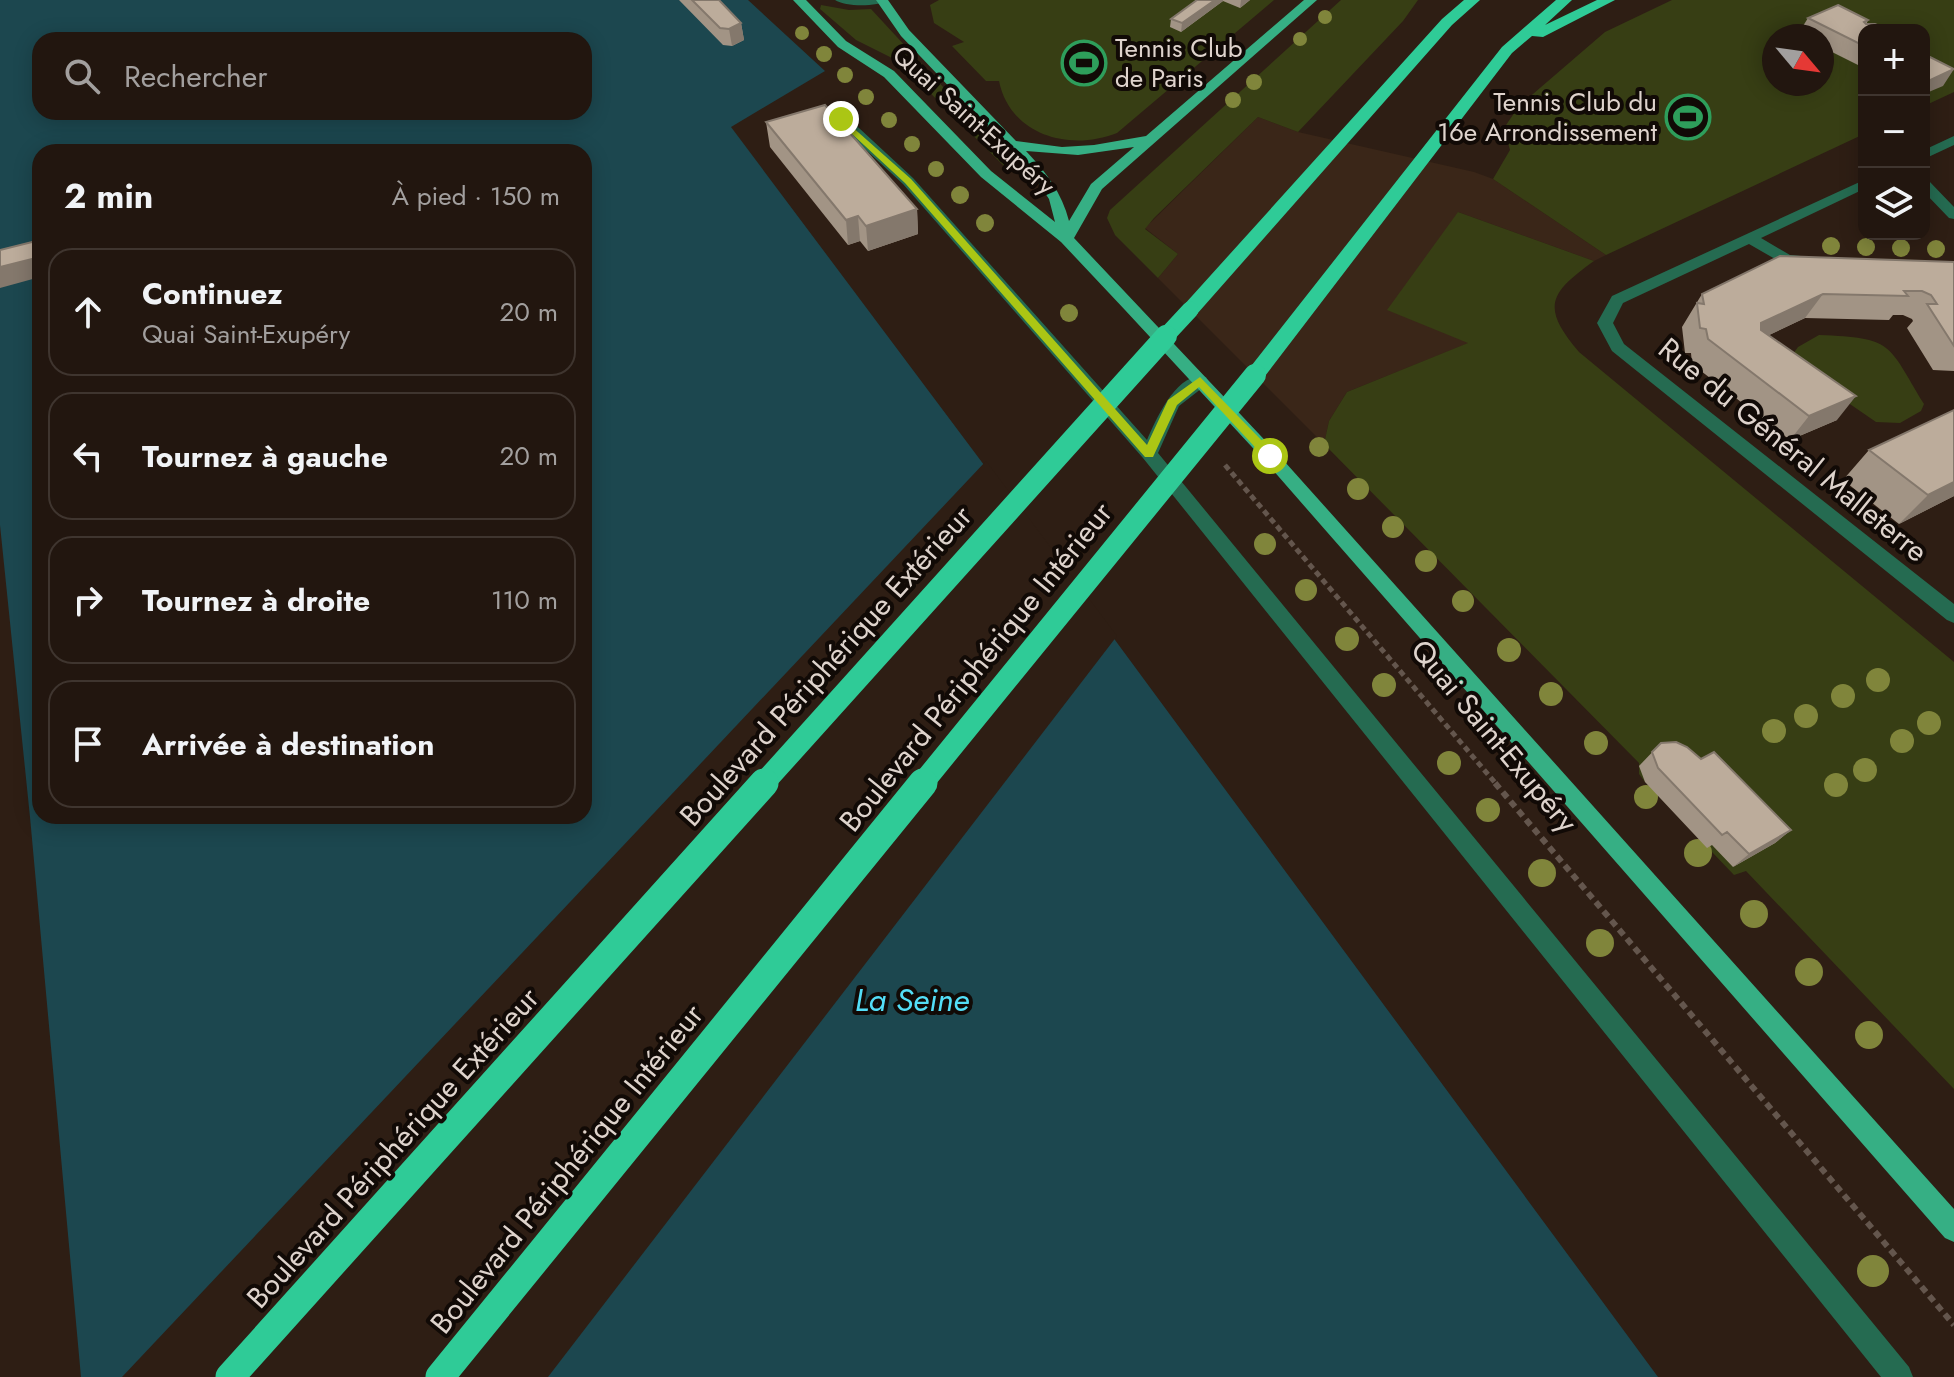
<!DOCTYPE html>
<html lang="fr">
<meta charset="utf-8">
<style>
body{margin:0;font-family:Jost,sans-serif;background:#2a1f18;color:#f1f3f6}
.controls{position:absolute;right:24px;top:24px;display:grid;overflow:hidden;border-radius:16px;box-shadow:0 4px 20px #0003}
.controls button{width:72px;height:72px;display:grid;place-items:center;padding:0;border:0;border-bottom:2px solid #3f352f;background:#22160f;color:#f1f3f6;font:40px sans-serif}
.compass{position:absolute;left:1762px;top:24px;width:72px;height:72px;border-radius:50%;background:#22160f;box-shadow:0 4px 20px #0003;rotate:119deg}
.stop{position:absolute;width:24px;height:24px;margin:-18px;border:6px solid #abc614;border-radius:50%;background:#fff}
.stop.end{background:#abc614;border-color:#fff;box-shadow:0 2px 8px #0008}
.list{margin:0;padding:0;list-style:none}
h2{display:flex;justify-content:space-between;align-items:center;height:104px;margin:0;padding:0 32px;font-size:34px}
h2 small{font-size:26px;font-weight:400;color:#a29f9e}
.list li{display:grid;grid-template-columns:52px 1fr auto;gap:24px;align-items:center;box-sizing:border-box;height:128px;margin:0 16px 16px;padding:0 16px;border:2px solid #3f352f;border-radius:24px}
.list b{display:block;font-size:30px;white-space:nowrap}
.list p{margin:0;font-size:26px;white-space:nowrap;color:#a29f9e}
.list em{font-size:26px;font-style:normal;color:#a29f9e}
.icon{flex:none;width:44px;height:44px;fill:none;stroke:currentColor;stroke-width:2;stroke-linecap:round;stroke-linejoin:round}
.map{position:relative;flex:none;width:1954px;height:1377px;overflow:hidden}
.search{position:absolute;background:#22160f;box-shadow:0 4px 20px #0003;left:32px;top:32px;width:560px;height:88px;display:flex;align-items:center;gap:20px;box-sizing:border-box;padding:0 28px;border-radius:24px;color:#a29f9e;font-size:30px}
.panel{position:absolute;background:#22160f;box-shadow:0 4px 20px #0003;left:32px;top:144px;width:560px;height:680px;border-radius:24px}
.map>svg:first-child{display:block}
</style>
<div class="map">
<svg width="1954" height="1377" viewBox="0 0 1954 1377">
<rect width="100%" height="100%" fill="#2e1e14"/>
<path fill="#3a2618" d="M1258 117 1298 132 1474 172 1493 179 1606 255 1594 261 1458 212 1469 343 1347 392 1329 421 1324 444 1158 278 1178 254 1145 228Z"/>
<path fill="#373e14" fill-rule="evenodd" d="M939 0H1274L1117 133C1069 152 1010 135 999 81H986L952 46 964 42 934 23 930 5Z
M1341 0H1418L1403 21 1298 132 1258 117 1154 218 1145 229 1178 254 1158 278 1115 235 1107 218 1110 210Z
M1672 0H1954V92L1924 106V30H1864V134L1606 255 1493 179 1510 150 1504 128 1519 106 1605 32ZM1774 36H1822V84H1774Z
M821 5 849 10 871 9 1018 168 1007 169 909 72 890 57 856 40 820 9Z
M1458 212 1594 261C1550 293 1540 306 1579 352L1954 662V1089L1746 871 1734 875 1645 782 1639 774V763L1324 444 1329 421 1347 392 1468 343 1387 310Z
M1819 335C1894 338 1887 343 1924 404L1921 411 1900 423 1876 422 1799 369 1793 354 1798 347Z"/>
<path fill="#1c474f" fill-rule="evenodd" d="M0 0H748L825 71 731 127 1115 640 1658 1377H81L30 817 0 525ZM40 40H584V112H40ZM40 152H584V816H40Z"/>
<path fill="#2e1e14" d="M986 461 1117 636 548 1377H122Z"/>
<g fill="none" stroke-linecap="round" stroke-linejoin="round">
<path stroke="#64564d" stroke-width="5" stroke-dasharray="6 4" stroke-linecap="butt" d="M1225 465 1497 785"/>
<path stroke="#64564d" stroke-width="6" stroke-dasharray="7 5" stroke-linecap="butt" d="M1495 783 1954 1325"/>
<path fill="#256b51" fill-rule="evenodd" d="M835 0H888C877 7 846 7 835 0Z
M836 116H846L913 178 1147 440C1156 420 1177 370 1206 377L1208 381 1206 385 1179 406 1158 453 1909 1367 1913 1377H1881L1143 458 903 184 836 122Z
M1954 136V145L1924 159V150Z
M1864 180V189L1761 238 1790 255 1811 257V263H1782L1749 244 1623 303 1613 323 1624 344 1954 604V623L1947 620 1612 351 1597 323 1612 296Z
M1924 180 1929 181 1954 207V219L1949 218 1924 192Z"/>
<path fill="#36af84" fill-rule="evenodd" d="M793 0H806L846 41 894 71 991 171 1055 222 1049 199 1033 175 901 36 876 0H888L909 30 1016 141 1062 147 1094 145 1146 136 1304 0H1317L1102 189 1074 238 1276 452 1954 1209V1242L1945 1238 1264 460 1125 310 1061 242 981 177 884 77 838 47ZM1134 147 1091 184 1069 221C1062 193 1046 172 1026 151L1078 155Z"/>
<path fill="#2fcb97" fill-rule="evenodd" d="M1464 0H1480L1452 25 1197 314H1183L1181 310 1183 306 1442 19Z
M1556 0H1572L1545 25 1597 0H1615L1543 37 1532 36 1512 53 1262 380H1248L1245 375 1248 370 1502 47Z"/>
<path stroke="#2fcb97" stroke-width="17" d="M1164 338 1190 310"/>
<path stroke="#2fcb97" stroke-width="22" d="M762 785 1166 336
M921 785 1255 375"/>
<path stroke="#2fcb97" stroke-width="29" d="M230 1377 764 783
M440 1377 923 783"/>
</g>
<g fill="#80853b">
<circle cx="1325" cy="17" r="7"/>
<circle cx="802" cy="33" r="7"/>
<circle cx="1300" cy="39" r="7"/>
<circle cx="824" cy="54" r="8"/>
<circle cx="845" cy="75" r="8"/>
<circle cx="1254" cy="82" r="8"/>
<circle cx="866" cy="97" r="8"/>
<circle cx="1233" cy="100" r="8"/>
<circle cx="889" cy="120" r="8"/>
<circle cx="912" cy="144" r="8"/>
<circle cx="936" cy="169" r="8"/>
<circle cx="960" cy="195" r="9"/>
<circle cx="985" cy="223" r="9"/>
<circle cx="1831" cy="246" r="9"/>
<circle cx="1866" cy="247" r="9"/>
<circle cx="1901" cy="248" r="9"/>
<circle cx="1936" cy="249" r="9"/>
<circle cx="1069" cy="313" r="9"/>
<circle cx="1319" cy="447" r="10"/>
<circle cx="1358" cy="489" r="11"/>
<circle cx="1393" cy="527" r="11"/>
<circle cx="1265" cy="544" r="11"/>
<circle cx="1426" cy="561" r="11"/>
<circle cx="1306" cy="590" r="11"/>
<circle cx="1463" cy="601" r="11"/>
<circle cx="1347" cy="639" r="12"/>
<circle cx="1509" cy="650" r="12"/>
<circle cx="1878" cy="680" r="12"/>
<circle cx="1384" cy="685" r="12"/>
<circle cx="1551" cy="694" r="12"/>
<circle cx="1843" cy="696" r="12"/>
<circle cx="1806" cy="716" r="12"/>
<circle cx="1929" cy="723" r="12"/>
<circle cx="1774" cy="731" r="12"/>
<circle cx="1902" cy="741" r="12"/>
<circle cx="1596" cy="743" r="12"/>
<circle cx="1449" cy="763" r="12"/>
<circle cx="1865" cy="770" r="12"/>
<circle cx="1836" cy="785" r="12"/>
<circle cx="1646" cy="797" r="12"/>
<circle cx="1488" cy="810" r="12"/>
<circle cx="1698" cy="853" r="14"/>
<circle cx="1542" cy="873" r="14"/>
<circle cx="1754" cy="914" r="14"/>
<circle cx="1600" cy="943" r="14"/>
<circle cx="1809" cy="972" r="14"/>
<circle cx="1869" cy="1035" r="14"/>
<circle cx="1873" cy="1271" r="16"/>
</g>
<path fill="#a29485" d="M679 0H719L741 23 744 40 732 46 723 45Z
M1197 0H1250L1240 8 1223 1 1181 32 1170 27 1171 19Z
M1808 18 1868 20 1864 30V68L1822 47V36H1801L1798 34Z
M766 122 917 209 918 234 868 251 860 241 848 245 770 147Z
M1954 262V371L1933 370 1907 328 1913 321 1912 319 1903 315H1893L1889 320 1805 318 1769 335 1837 420 1790 440 1692 364 1691 353H1685L1682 327 1702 294Z
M1869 450 1954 496 1899 524 1843 480Z
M1661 743 1701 759 1791 830 1775 843 1733 867 1712 845 1707 848 1645 782 1639 766Z"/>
<path fill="#84786c" d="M1215 0H1223V1L1181 32 1182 23Z
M1241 0H1250L1240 8Z
M741 23 744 40 732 46 729 29Z
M1954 69 1943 86 1924 94V83Z
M917 209 918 234 868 251 866 226Z
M858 216 860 241 848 245 846 220Z
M40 257V277L0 288V267Z
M1823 294 1805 318 1744 347 1761 323Z
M1856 396 1837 420 1790 440 1809 416Z
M1954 482V496L1899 524 1928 495Z
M1791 830 1775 843 1733 867 1749 854Z"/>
<path fill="#bcac9b" stroke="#84786c" stroke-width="2" d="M692 0H719L741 23 729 29 720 28Z
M1197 0H1215L1182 23 1171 19Z
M1838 5 1868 20 1864 22 1866 24H1875L1888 30H1864V46L1808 18Z
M1924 54 1954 69 1924 83Z
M825 105 917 209 866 226 858 216 846 220 766 122Z
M40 240V257L0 267V250Z
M1780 256 1954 262V346L1927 304H1937L1931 295 1922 291H1904L1908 296 1823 294 1761 323V330L1856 396 1809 416 1708 339 1706 329 1700 328 1697 303 1704 304 1702 294Z
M1954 410V482L1928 495 1869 450Z
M1676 742 1687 747 1701 759 1714 752 1791 830 1749 854 1727 832 1722 835 1658 768 1652 752 1661 743Z"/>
<path fill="#abc614" d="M841 117 911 179 1147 445 1168 400 1200 377 1274 453V459H1266L1199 387 1177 405 1153 457H1145L905 183 838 121Z"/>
<defs>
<g id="stadium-ring" transform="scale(2.3)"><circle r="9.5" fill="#110a06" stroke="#2e9e5b" stroke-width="1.5"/><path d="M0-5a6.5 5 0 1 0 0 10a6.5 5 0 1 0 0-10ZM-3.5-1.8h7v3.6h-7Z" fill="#2e9e5b"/></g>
</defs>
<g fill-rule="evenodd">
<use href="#stadium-ring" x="1084" y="63"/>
<use href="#stadium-ring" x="1688" y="117"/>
</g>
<g text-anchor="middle" stroke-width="8" stroke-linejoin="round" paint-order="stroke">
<g font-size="26" fill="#ded3cc" stroke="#110a06" text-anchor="start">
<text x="1115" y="57">Tennis Club<tspan x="1115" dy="30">de Paris</tspan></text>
<text x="1657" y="111" text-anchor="end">Tennis Club du<tspan x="1657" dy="30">16e Arrondissement</tspan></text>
</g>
<g font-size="26" fill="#ded3cc" stroke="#110a06">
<text transform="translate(974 120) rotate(42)" y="9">Quai Saint-Exupéry</text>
</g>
<g font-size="30" fill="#ded3cc" stroke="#110a06">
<text transform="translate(1793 450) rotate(39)" y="10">Rue du Général Malleterre</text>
<text transform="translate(826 666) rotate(-48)" y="10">Boulevard Périphérique Extérieur</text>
<text transform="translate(976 667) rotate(-51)" y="10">Boulevard Périphérique Intérieur</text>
<text transform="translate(1494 736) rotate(50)" y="10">Quai Saint-Exupéry</text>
<text transform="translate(393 1148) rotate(-48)" y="10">Boulevard Périphérique Extérieur</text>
<text transform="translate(567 1169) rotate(-51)" y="10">Boulevard Périphérique Intérieur</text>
</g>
<g font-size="32" font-style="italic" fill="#53def7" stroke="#110a06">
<text x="912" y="1011">La Seine</text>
</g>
</g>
</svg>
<div class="controls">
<button>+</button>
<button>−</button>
<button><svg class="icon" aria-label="layers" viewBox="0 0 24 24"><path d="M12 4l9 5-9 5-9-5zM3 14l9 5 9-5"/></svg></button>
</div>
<svg class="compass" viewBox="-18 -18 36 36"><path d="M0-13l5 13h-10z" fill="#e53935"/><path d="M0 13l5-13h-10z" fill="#a29f9e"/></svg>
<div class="stop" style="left:1270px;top:456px"></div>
<div class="stop end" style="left:841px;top:119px"></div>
<div class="search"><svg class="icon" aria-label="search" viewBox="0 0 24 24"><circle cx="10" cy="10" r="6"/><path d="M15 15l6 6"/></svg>Rechercher</div>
<section class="panel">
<h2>2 min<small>À pied · 150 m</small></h2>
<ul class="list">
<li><svg class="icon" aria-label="ahead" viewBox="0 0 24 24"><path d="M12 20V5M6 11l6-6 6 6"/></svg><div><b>Continuez</b><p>Quai Saint-Exupéry</p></div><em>20 m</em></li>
<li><svg class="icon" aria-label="left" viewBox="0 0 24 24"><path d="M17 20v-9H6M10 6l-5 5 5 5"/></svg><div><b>Tournez à gauche</b></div><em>20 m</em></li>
<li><svg class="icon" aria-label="right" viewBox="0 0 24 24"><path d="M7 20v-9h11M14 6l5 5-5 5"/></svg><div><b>Tournez à droite</b></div><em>110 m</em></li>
<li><svg class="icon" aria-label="arrive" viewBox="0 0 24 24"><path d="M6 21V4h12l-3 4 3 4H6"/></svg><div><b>Arrivée à destination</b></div></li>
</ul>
</section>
</div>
